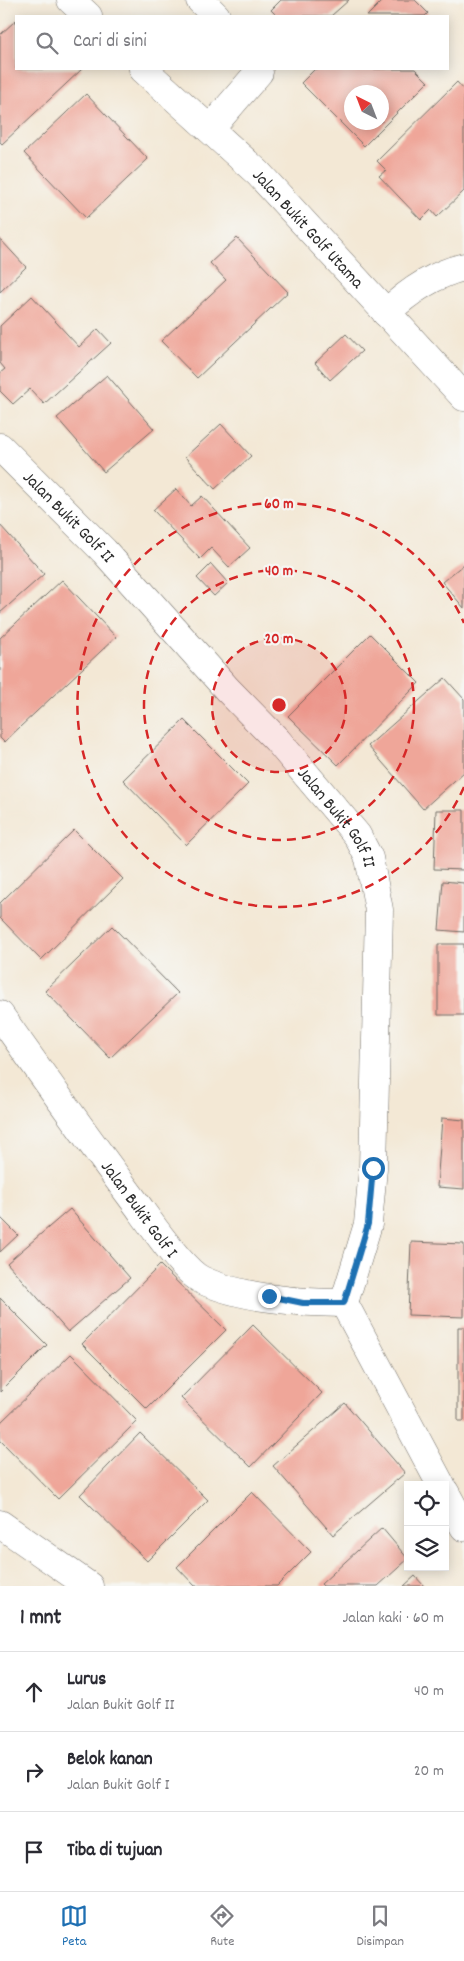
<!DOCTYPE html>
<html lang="id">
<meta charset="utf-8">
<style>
body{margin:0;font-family:Dekko,sans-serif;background:#f7f7f7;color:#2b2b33}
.controls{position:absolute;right:15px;bottom:15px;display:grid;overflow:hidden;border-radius:0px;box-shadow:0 2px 12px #0003}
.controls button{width:45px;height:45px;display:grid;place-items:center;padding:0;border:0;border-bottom:1px solid #e1e1e2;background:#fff;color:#2b2b33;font:25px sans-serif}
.compass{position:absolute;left:344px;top:85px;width:45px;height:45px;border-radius:50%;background:#fff;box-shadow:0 2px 12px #0003;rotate:318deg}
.stop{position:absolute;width:15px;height:15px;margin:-11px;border:4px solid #1f6fb2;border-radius:50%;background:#fff}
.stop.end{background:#1f6fb2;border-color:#fff;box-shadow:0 1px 5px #0008}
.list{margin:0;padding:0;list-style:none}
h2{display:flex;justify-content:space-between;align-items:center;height:65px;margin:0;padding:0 20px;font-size:21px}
h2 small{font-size:16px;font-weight:400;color:#7c7c81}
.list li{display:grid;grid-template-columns:32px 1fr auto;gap:15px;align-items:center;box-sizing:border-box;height:80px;padding:0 20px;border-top:1px solid #e1e1e2}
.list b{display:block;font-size:19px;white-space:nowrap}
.list p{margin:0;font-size:16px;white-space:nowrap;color:#7c7c81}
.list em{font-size:16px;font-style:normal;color:#7c7c81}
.icon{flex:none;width:28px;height:28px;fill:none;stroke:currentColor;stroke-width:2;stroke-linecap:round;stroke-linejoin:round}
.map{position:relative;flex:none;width:464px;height:1586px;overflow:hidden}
.search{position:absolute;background:#fff;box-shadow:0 2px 12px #0003;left:15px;right:15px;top:15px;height:55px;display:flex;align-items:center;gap:12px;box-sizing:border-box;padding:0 18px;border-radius:0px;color:#7c7c81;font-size:19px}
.sheet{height:305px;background:#fff}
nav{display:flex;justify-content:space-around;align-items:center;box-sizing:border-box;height:70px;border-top:1px solid #e1e1e2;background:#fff;font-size:14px;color:#7c7c81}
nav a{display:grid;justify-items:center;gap:2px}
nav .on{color:#1f6fb2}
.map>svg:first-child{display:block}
</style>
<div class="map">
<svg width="464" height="1586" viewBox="0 0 464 1586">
<rect width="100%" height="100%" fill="#f6f6f2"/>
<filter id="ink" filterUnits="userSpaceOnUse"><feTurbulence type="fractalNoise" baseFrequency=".02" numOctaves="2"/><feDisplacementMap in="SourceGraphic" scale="10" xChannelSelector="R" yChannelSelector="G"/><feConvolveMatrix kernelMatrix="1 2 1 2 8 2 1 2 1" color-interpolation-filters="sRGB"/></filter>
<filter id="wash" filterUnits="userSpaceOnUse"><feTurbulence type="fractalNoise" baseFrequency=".0096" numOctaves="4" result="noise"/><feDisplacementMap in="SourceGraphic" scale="20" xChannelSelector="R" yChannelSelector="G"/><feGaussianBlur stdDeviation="1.12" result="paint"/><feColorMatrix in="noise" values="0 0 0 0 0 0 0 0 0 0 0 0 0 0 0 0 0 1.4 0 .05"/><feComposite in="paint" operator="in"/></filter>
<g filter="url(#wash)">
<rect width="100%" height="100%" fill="#f3e8d5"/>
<g id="blocks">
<path fill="#efa699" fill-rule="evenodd" d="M281 0H349L331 16H277L271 10Z
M383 0H415L428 13 425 16H367Z
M16 20V69H82L2 144 0 142V35Z
M315 69H415L428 82 364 146 301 83ZM352 92H382V122H352Z
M457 82 464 90V191L437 217 431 210 421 220 379 176 386 170 377 161Z
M86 94 148 159 86 218 24 153Z
M237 238 288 292 197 378 161 341 226 280 210 263Z
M0 239 26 267 0 292Z
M32 296 79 347 98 329 111 343 44 404 30 389 13 404 0 391V373L5 369 0 363V326Z
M346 334 362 351 330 380 315 363Z
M107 375 154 429 104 472 57 418Z
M221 424 251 456 215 489 185 457Z
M176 489 191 506 202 496 250 548 229 567 211 548 200 559 153 510Z
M0 525 44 574 0 613Z
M211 564 228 583 214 596 197 578Z
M464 564V608L442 582Z
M62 580 116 637 4 742 0 738V638Z
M370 634 419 683 338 765 288 716Z
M445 678 464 699V772L423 809 368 746Z
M184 720 248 784 186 845 123 780Z
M436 810H464V870L434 869Z
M74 830 123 879 41 960 0 918V903Z
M443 881 464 883V932L439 930Z
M112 926 178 993 110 1058 45 991Z
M438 944H464V1015H438Z
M442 1118 464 1120V1189L437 1187Z
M70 1209 130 1278 68 1332 7 1263Z
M0 1217 18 1235 0 1252Z
M411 1242 464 1244V1317L408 1315Z
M160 1265 226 1330 147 1409 82 1344Z
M0 1298 47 1345 0 1392Z
M253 1325 322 1393 251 1467 181 1398Z
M458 1327H464V1421H458Z
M71 1354 137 1421 58 1499 0 1440V1423Z
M345 1403 405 1473 333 1535 273 1466Z
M140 1433 208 1500 147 1561 80 1495Z
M252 1492 311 1552 277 1586H195L177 1567Z
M382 1528 408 1559 378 1586H323L321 1584Z
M415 1576 424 1586H404Z"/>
</g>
</g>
<g filter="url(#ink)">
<use href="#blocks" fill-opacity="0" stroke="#716d66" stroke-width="1"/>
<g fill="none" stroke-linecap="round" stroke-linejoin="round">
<g stroke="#716d66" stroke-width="29">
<g id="minor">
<path d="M71 0 88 16"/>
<path d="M200 0 216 16"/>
<path id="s1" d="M143 69 258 173 464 397"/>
<path d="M210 129 259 72 257 69"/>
<path d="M386 313C408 292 435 274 464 267"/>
<path id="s2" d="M0 447 104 551 227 689 277 740 357 835 369 858 379 910 373 1168 368 1224 344 1303"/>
<path id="s3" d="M0 1015C45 1079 91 1143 138 1206 151 1224 183 1271 202 1280 241 1298 301 1303 344 1303"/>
<path d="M344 1303 441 1485"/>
<path d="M445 1492 464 1527"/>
<path d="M0 1524 89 1586"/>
</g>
</g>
<use href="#minor" stroke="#fff" stroke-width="28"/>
</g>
</g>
<g fill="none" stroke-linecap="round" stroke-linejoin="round" filter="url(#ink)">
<path stroke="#1f6fb2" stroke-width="6" d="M269 1296 303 1303H344L368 1224 373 1168"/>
</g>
<circle cx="279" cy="705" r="67" fill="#d62828" fill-opacity=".12"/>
<g fill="none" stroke="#d62828" stroke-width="2.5" stroke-dasharray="9 6">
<circle cx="279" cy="705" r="67"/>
<circle cx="279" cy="705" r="135"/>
<path d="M464 787A202 202 0 1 1 464 623"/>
</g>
<g text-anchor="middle" stroke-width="4.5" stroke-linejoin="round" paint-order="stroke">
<g font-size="18" fill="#2b2b2b" stroke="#f6f6f2">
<text dy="6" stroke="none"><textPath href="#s1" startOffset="230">Jalan Bukit Golf Utama</textPath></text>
<text dy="6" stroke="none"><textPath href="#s2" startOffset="98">Jalan Bukit Golf II</textPath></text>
<text dy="6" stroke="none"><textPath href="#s2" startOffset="502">Jalan Bukit Golf II</textPath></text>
<text dy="6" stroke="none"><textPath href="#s3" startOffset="239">Jalan Bukit Golf I</textPath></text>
</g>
</g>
<circle cx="279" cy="705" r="8" fill="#d62828" stroke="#f6f6f2" stroke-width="2.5"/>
<g font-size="15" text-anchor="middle" font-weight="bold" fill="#d62828" stroke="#f6f6f2" stroke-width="4.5" stroke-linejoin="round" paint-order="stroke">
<text x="279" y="508">60 m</text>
<text x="279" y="575">40 m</text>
<text x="279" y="643">20 m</text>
</g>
</svg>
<div class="controls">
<button><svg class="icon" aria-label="locate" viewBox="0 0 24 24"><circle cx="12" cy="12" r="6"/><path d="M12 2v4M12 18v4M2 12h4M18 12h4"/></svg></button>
<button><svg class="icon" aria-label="layers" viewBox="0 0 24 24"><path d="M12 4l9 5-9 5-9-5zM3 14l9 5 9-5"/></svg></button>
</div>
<svg class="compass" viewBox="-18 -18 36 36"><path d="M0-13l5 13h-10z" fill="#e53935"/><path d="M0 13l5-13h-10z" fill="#7c7c81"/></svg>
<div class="stop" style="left:373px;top:1168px"></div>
<div class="stop end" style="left:269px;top:1296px"></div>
<div class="search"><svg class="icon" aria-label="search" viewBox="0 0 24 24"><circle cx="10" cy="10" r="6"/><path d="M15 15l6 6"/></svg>Cari di sini</div>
</div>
<section class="sheet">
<h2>1 mnt<small>Jalan kaki · 60 m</small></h2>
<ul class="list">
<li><svg class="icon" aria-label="ahead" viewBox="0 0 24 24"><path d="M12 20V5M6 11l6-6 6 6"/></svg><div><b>Lurus</b><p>Jalan Bukit Golf II</p></div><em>40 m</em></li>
<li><svg class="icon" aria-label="right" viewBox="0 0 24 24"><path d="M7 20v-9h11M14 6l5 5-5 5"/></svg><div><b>Belok kanan</b><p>Jalan Bukit Golf I</p></div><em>20 m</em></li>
<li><svg class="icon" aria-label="arrive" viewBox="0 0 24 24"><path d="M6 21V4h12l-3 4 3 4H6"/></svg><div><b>Tiba di tujuan</b></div></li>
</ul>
</section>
<nav>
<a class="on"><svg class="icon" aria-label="map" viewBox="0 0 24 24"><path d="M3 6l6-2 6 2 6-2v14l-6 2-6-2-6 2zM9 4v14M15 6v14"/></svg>Peta</a>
<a><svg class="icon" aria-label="directions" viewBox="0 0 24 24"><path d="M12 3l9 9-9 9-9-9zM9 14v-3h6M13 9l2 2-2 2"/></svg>Rute</a>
<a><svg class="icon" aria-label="saved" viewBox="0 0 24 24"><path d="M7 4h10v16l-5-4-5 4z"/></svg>Disimpan</a>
</nav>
